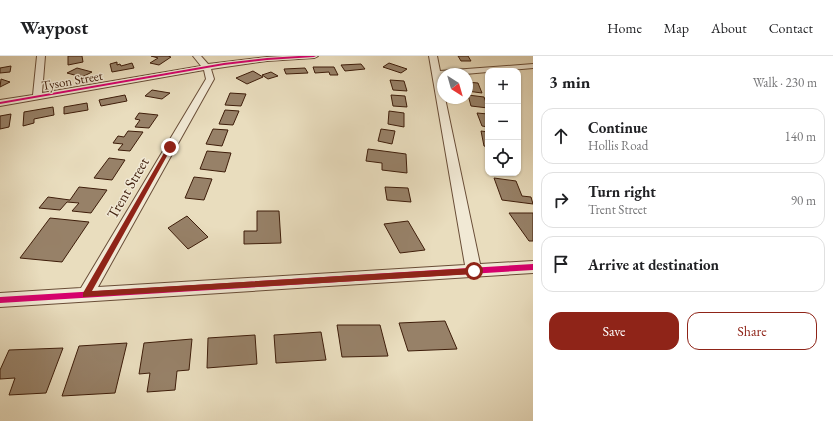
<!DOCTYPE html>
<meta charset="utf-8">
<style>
body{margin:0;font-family:"EB Garamond",serif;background:#f6f6f6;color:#202124}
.controls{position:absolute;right:12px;top:12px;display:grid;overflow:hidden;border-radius:8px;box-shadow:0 1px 3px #0004}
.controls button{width:36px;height:36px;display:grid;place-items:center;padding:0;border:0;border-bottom:1px solid #e0e0e0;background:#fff;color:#202124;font:20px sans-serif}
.compass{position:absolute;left:437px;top:12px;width:36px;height:36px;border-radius:50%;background:#fff;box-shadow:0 1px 3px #0004;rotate:143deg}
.stop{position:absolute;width:12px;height:12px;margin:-9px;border:3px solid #8f2418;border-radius:50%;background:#fff}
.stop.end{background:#8f2418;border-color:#fff;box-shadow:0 1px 4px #0008}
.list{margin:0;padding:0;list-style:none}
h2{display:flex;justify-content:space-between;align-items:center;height:52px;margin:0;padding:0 16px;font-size:17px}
h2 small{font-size:13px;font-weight:400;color:#757577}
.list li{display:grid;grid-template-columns:26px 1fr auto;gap:12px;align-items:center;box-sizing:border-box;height:56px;margin:0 8px 8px;padding:0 8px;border:1px solid #e0e0e0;border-radius:12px}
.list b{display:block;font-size:15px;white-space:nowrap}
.list p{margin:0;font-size:13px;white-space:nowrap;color:#757577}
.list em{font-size:13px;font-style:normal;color:#757577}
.actions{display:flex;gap:8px;padding:12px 16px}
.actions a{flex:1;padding:9px 0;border:1px solid #8f2418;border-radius:12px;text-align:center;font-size:14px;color:#8f2418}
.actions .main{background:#8f2418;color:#fff}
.icon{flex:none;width:22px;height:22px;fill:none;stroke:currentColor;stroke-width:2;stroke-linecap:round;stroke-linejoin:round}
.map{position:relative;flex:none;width:533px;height:365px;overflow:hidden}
header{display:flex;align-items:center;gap:24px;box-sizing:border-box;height:56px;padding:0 20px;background:#fff;border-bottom:1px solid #e0e0e0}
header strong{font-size:19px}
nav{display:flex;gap:22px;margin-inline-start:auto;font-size:14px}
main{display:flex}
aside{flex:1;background:#fff}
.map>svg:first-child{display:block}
</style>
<header>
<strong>Waypost</strong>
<nav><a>Home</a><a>Map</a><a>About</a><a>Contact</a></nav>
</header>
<main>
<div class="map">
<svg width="533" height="365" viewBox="0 0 533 365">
<rect width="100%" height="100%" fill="#e9ddbe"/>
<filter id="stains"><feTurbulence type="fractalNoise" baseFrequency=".005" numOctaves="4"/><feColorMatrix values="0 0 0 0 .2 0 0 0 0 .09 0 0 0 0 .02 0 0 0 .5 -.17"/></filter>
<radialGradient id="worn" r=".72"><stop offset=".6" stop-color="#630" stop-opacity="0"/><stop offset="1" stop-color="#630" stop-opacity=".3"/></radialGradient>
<path fill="#978168" stroke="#3e1d0a" d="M68 0H82L83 6 68 9Z
M151 0H168L171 1 159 9 150 7 158 2Z
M458 0H468L471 5H461Z
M117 6V9L120 8 121 10 132 7 134 12 112 16 110 8Z
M389 7 407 13 401 17 383 11Z
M361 8 365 13 345 15 341 9Z
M11 10 10 16 0 17V12Z
M313 11H334L338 19H330L329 16 315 17Z
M77 12 92 16 82 21 67 17Z
M305 12 308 17 286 18 284 13Z
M253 15 263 21 247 28 236 22Z
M271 16 278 20 268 23 262 19Z
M1 23 10 26 0 31Z
M390 24 404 25 407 35 393 34Z
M467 26 478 27 482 37 467 35Z
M152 34 170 37 162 43 145 40Z
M230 37 246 38 241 50 225 49Z
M125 39 127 45 101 50 99 44Z
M391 39 405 40 407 51 393 50Z
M468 39 484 41 488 52 471 50Z
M87 47 88 54 64 58V51Z
M53 51 54 59 34 63V67L23 70 24 56Z
M225 54 239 55 233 69 219 68Z
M389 55 404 57V71L388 68Z
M139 57 158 59 149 72 135 71 140 64 135 63Z
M477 57 488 58V71L482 70Z
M11 58 9 71 0 73V60Z
M213 73 228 74 222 90 206 88Z
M381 73 395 75 392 88 378 85Z
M128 75 143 76 130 95 118 94 123 88 113 87 118 80 124 81Z
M481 75 488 76V91L484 90Z
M368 93 406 98 407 117 382 114V107L366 105Z
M207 95 231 97 225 116 200 113Z
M109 102 125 104 112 124 94 122Z
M194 121 212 123 204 144 185 142Z
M494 122 516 125 522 140 531 141 533 148 502 144Z
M79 131 107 134 91 157 72 155 79 147 67 146 60 154 39 152 48 141 70 144Z
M385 131 408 132 411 146 387 144Z
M257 155H279L281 187 244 188V175H257Z
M509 157H533V185H529Z
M187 160 208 181 188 193 168 172Z
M50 162 89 166 62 206 20 202Z
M408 165 425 194 400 197 384 168Z
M445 265 457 293 408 295 399 267Z
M337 269H380L388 300 342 301Z
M321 276 326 304 276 307 274 279Z
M255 279 257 308 207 312 208 282Z
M192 283 189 314 177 315 175 334 147 336 150 317 139 318 144 287Z
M127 287 115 337 62 340 79 290Z
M63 292 46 337 9 339 15 322 0 323V314L9 294Z"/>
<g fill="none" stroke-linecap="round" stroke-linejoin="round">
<g stroke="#694d37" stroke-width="2">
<path id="minor" d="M37 0H45L42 37 201 10 193 0H201L208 8 267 1 318 0 314 2 267 5 211 13 214 23 98 231 465 209 429 0H437L440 15 533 8V12L465 18H443V20H441L443 42H445L480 208 533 205V217L0 251V237L81 232 206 23 204 14 0 50V44L33 39Z"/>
</g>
<use href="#minor" fill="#f1e9d5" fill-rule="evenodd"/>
<g stroke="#f1e9d5" stroke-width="2">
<path id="cycleway" d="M299 0H316L314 1 267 4 224 9 0 48V46L224 7 267 2Z
M533 208V214L0 247V241Z"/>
</g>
<use href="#cycleway" fill="#d6006c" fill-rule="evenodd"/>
</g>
<path fill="#8f2418" d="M168 90 172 91 92 235 474 212 477 215 474 218 83 241V237Z"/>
<g text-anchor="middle" stroke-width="3" stroke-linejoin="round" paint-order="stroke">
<g font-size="13" fill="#3e1d0a" stroke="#f1e9d5">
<text transform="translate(72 24) rotate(-10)" y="5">Tyson Street</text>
</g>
<g font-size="15" fill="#3e1d0a" stroke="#f1e9d5">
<text transform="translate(128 132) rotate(-60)" y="5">Trent Street</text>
</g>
</g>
<rect width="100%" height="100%" filter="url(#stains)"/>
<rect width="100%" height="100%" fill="url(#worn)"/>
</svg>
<div class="controls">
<button>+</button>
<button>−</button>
<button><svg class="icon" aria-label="locate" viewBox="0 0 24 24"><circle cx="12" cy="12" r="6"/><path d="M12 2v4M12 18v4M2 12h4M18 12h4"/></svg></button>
</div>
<svg class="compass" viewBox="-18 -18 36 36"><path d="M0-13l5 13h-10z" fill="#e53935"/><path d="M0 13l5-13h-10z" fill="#757577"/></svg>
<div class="stop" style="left:474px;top:215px"></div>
<div class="stop end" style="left:170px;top:91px"></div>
</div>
<aside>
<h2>3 min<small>Walk · 230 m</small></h2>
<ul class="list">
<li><svg class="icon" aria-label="ahead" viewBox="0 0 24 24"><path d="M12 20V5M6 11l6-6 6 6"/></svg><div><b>Continue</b><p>Hollis Road</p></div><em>140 m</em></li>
<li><svg class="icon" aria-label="right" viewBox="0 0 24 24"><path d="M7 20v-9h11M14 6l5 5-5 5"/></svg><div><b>Turn right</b><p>Trent Street</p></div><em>90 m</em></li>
<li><svg class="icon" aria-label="arrive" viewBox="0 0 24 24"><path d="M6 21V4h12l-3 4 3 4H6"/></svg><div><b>Arrive at destination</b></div></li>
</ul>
<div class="actions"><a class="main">Save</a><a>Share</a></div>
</aside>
</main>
